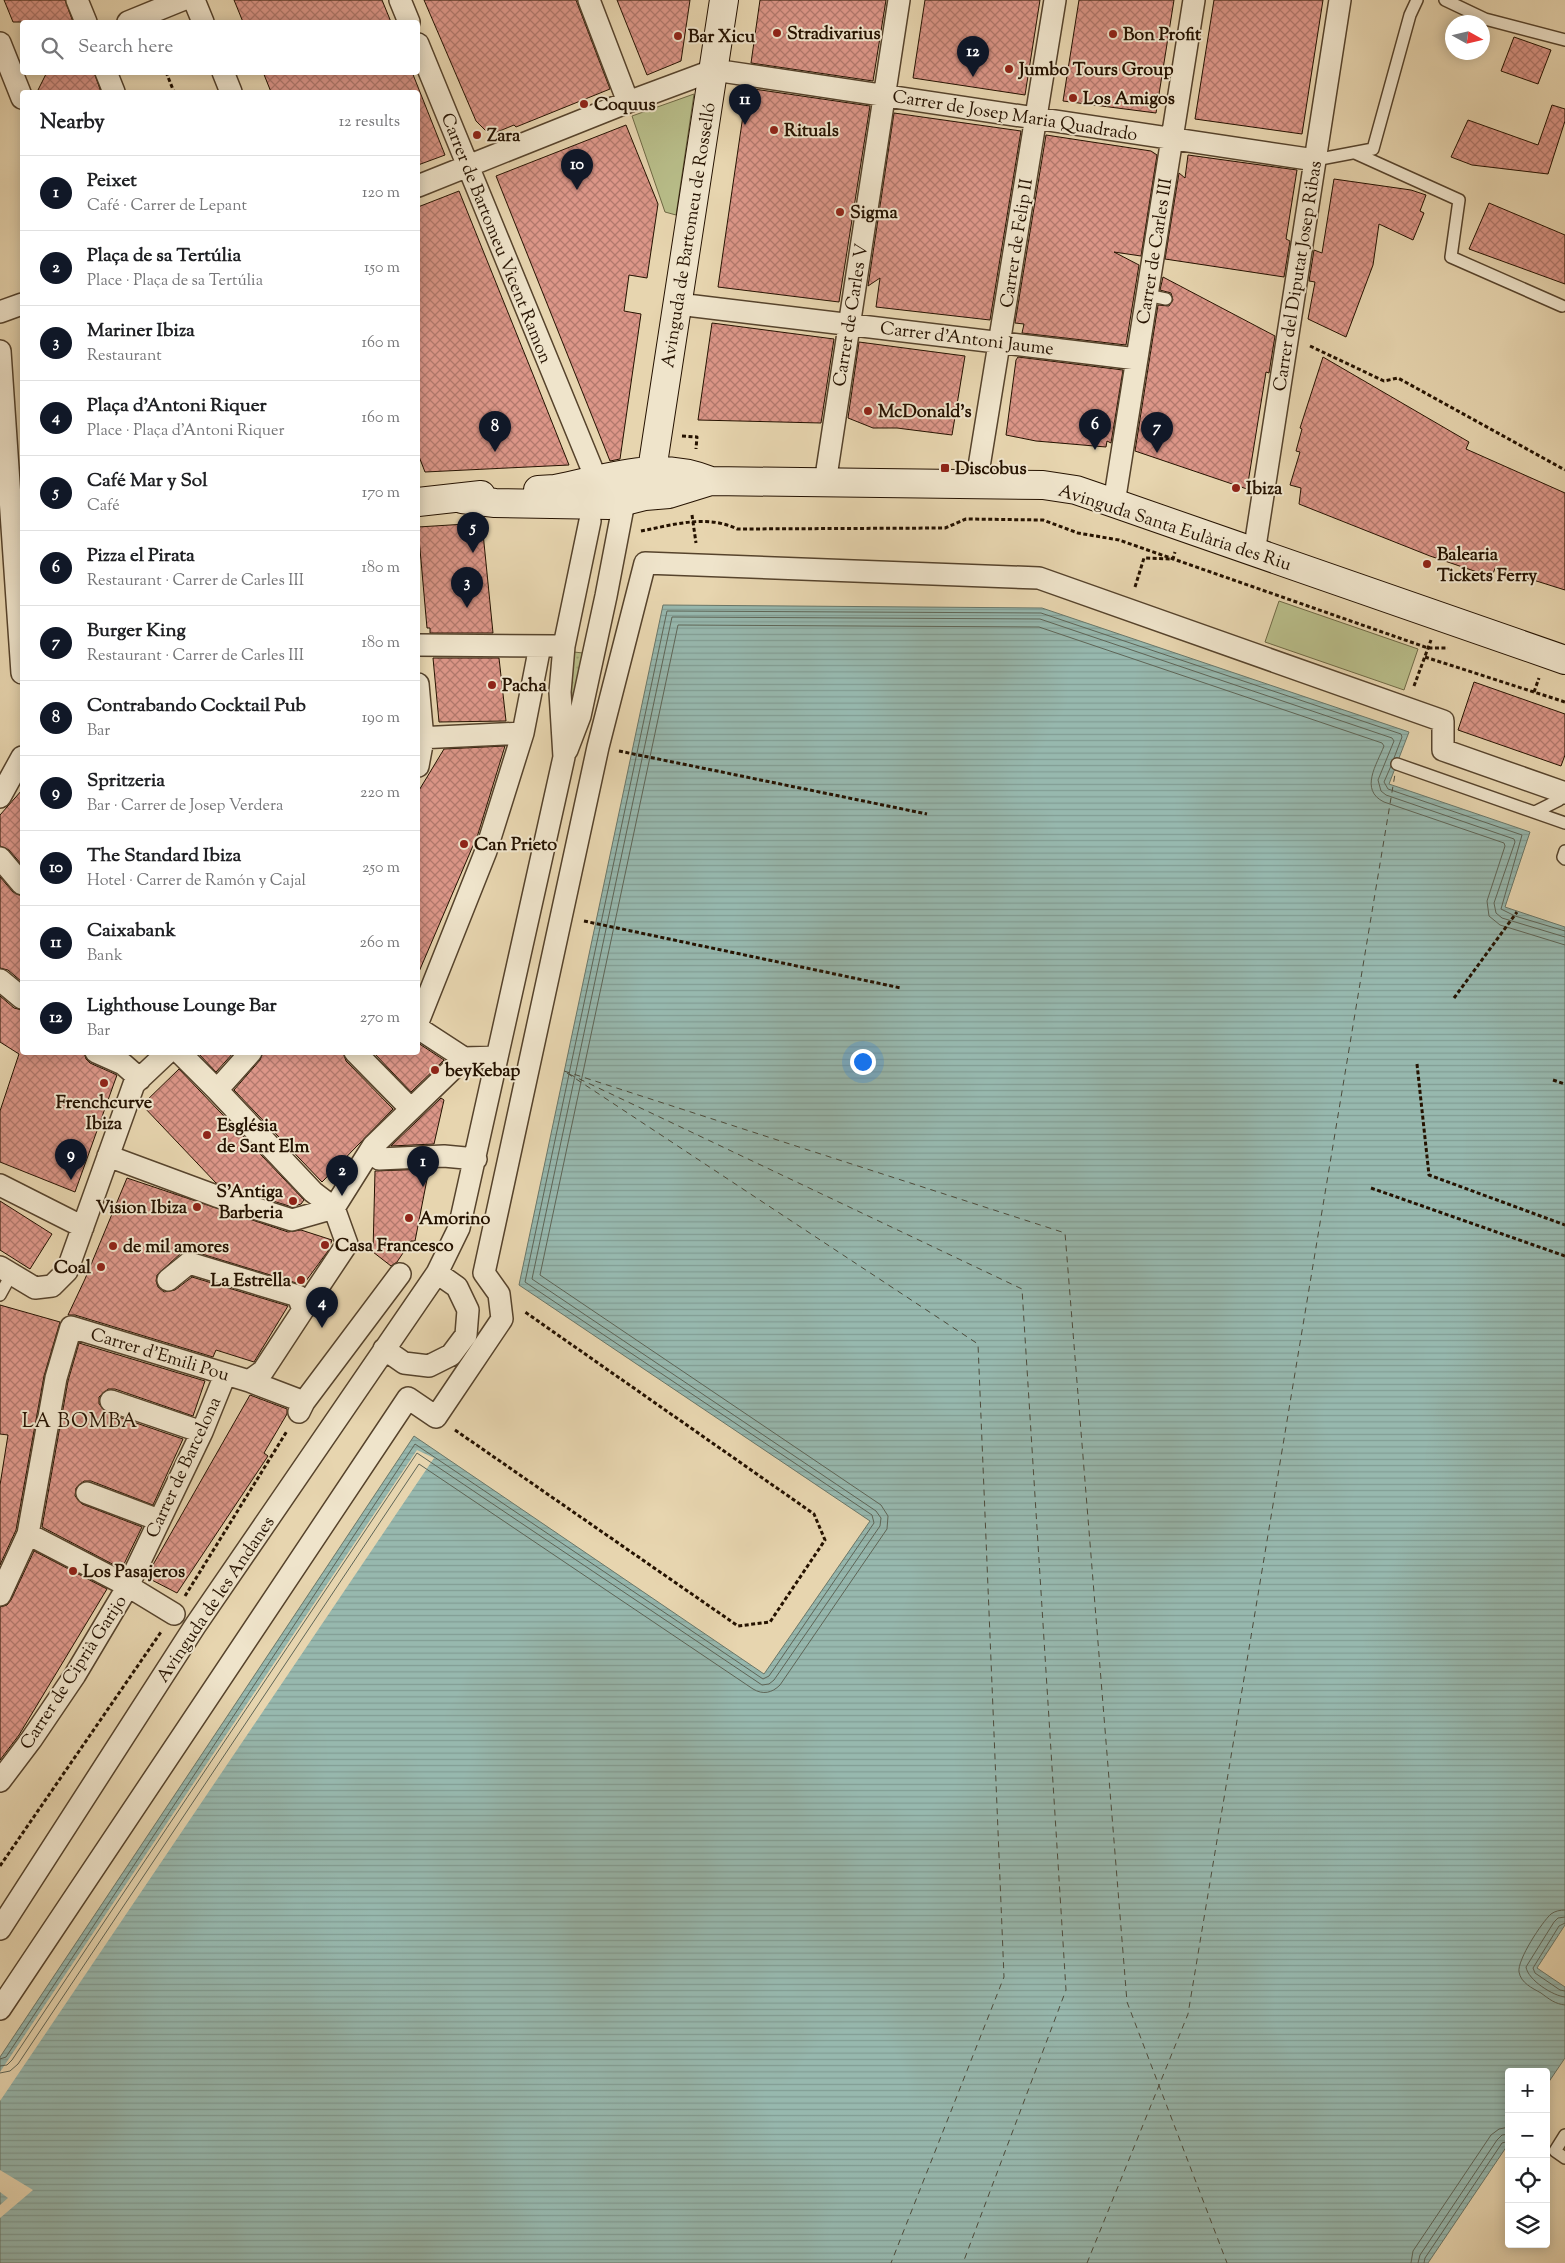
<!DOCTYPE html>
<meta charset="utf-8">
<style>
body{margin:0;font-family:"Sorts Mill Goudy",serif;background:#f2f2f2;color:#202124}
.controls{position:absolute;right:15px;bottom:15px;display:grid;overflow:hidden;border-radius:5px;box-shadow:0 2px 12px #0003}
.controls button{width:45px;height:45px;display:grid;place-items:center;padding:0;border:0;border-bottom:1px solid #e0e0e0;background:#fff;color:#202124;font:25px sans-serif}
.compass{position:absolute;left:1445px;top:15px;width:45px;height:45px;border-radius:50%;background:#fff;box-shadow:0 2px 12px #0003;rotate:98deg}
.you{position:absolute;left:862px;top:1061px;width:18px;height:18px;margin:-12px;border:4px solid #fff;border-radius:50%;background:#1a73e8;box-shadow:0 0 0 8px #1a73e833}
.badge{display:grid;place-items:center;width:32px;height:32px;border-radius:50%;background:#111827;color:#fff;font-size:16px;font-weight:700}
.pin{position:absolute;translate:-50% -41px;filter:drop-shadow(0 1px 2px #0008)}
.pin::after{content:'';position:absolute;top:26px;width:18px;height:15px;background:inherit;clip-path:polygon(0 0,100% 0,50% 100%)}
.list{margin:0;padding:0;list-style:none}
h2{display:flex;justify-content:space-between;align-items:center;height:65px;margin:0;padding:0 20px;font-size:21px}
h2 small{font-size:16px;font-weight:400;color:#757577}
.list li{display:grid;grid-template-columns:32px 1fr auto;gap:15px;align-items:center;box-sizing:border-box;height:75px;padding:0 20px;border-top:1px solid #e0e0e0}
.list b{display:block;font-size:19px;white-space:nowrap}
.list p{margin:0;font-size:16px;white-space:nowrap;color:#757577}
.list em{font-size:16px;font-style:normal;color:#757577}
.icon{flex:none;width:28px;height:28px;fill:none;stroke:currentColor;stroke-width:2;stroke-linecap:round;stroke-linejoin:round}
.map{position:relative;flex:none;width:1565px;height:2263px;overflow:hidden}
.search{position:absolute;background:#fff;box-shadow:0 2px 12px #0003;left:20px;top:20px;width:400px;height:55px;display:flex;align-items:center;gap:12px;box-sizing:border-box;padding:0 18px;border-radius:5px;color:#757577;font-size:19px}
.panel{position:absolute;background:#fff;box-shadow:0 2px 12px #0003;left:20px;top:90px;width:400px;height:965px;border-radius:5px}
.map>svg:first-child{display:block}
</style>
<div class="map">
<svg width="1565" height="2263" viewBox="0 0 1565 2263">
<defs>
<pattern id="grass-dots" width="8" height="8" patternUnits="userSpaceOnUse" patternTransform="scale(1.25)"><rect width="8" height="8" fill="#b8bd89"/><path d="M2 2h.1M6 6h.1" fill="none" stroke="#9ea174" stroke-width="1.8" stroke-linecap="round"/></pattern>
<pattern id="water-rules" width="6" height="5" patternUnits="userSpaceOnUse" patternTransform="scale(1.25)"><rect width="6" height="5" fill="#97b8ae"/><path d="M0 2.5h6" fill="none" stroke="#829d94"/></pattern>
<pattern id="building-cross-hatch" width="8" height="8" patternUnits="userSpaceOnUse" patternTransform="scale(1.25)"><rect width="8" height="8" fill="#dc9688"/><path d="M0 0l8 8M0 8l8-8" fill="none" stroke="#b2796d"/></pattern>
</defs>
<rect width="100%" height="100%" fill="#e7d5af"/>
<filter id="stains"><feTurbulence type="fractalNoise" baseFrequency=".004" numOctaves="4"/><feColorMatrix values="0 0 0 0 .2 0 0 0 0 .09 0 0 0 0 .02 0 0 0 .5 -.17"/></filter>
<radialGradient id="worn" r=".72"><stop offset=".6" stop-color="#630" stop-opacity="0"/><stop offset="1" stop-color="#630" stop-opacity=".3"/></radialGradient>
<path fill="url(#grass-dots)" stroke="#6e6844" d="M574 652 583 653 570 721 567 701Z"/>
<path fill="#b8bd89" stroke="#6e6844" d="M694 94 676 215 665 212 632 116Z
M1279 601 1418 649 1404 690 1265 642Z"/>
<path fill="url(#water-rules)" stroke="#697668" d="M663 605 1042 608 1409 732 1389 784 1530 832 1505 907 1565 927V1925L1537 1968 1565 1987V2058L1546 2086V2072H1509V2143L1428 2263H0V2057L414 1436 764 1674 870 1521 519 1285Z"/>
<path fill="#e7d5af" d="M417 1450 434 1458 0 2101V2072Z
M0 2170 33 2190 0 2218V2205L8 2198 0 2192Z"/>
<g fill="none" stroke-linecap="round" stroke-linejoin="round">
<path stroke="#5e6557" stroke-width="1" d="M1391 766 1384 782 1388 789 1522 835 1501 909 1515 916 1565 931
M1565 1910C1560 1910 1555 1911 1551 1914 1542 1922 1517 1960 1519 1972 1521 1983 1532 1988 1541 1993 1549 1999 1555 2004 1565 2005
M1565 1917 1558 1918 1554 1922 1526 1967C1528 1980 1553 1996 1565 1997
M1565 1923 1559 1926 1533 1968 1535 1973 1560 1990 1565 1991
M0 2059 6 2057 415 1444 763 1679 769 1676 874 1523 872 1515 525 1282 667 611 1041 613 1401 734 1402 737 1394 758
M0 2066 7 2065 12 2060 417 1453 762 1685 769 1684 774 1680 880 1526 881 1518 876 1511 532 1279 672 617 1040 619 1392 738 1394 741 1378 780 1381 791 1386 795 1514 839 1515 842 1494 903 1496 913 1502 918 1565 937
M0 2073 10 2071 18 2064 419 1464 753 1689C763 1695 772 1693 780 1685L887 1529 888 1516 881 1505 540 1275 678 625 1039 627 1382 743 1384 746C1377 764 1359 790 1384 802L1504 843 1505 846 1487 901 1489 916 1500 925 1565 945
M1411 2263 1413 2251 1491 2135 1499 2129 1509 2127
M1418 2263 1420 2255 1497 2140 1502 2135 1509 2134
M1424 2263 1425 2258 1502 2143 1509 2141"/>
<path stroke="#4d4c3d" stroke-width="1" stroke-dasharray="6 5" stroke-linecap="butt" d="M564 1071 1065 1233 1127 2002 1227 2263
M567 1073 978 1344 1004 1977 891 2263
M569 1074 1022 1289 1066 1990 963 2263
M1087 2263 1188 2014 1396 768"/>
</g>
<path fill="url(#building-cross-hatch)" stroke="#251200" d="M4 0H65L73 22H13Z
M234 0H382L391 22H243Z
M424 0H576L610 89 516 127 514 125 497 132 486 131 476 121Z
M617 0H690L681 61 647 75Z
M760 0H886L873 81 751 63Z
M925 0H1040L1025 95 913 78Z
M1079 0H1174L1156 113 1063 101Z
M1214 0H1323L1302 134 1195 119Z
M1514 37 1551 50 1538 84 1501 71Z
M47 72H94L101 92H37Z
M263 72H412L445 155 418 165V92H271Z
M747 88 870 106 839 302 718 287Z
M1552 105 1565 109V121L1548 174 1472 165 1451 157 1468 120 1538 145Z
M894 113 1021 131 990 320 876 307 880 278 868 286Z
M626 125 658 204 647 278 629 275 624 311 641 314 620 459 610 461 496 176Z
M1046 135 1151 151 1157 155 1141 256 1114 252 1139 265 1126 345 1022 333 1024 324 1015 323Z
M1188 155 1297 170 1286 239 1290 241 1284 277 1165 259 1179 173 1185 178Z
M1334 179 1411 190 1426 195 1420 211 1424 213 1413 240 1379 224 1373 265 1346 337 1308 319 1315 282 1309 281 1314 250 1322 253Z
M459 191 534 377 569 465 425 472 418 454V207Z
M1489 203 1565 235V284L1469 249Z
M1163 277 1275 336 1269 373 1266 372 1247 489 1135 451 1158 305 1169 306 1173 300 1171 293 1160 290Z
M712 323 834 339 821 423 698 420Z
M859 342 965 356 952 435 897 428H873L848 418Z
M1018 357 1123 370 1111 443 1107 441 1106 447 1036 441 1006 435 1016 360Z
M1323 357 1469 442 1466 449 1565 493V590L1495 568 1492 577 1430 556 1299 504 1301 488 1290 485 1300 452 1296 451 1302 429 1300 428Z
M482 523 493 633H430V628H427L418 527Z
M433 658H499L506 721 439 722Z
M1474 682 1565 714V755L1561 766 1458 730Z
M505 746 478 834 418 974V792L444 749Z
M22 790V865L9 850 0 846V815Z
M0 877 13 892 22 896V982L8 970 0 968Z
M0 996 14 1008 22 1010V1052H84L86 1059 90 1063 117 1075 75 1192 0 1162V1111L19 1054 0 1042Z
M418 1043 444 1060 411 1092 373 1052H418Z
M197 1052H234L216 1072Z
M263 1052H343L346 1061 393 1109 322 1182 234 1090 260 1060Z
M179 1069 304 1200 301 1204 292 1207 216 1183 142 1105Z
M441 1098 444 1100 434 1144 391 1146Z
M429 1169 415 1241H411L397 1262 391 1266 373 1252 375 1171Z
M127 1178 288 1232 301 1230 332 1240 328 1251 303 1285 192 1251 181 1253 157 1275 156 1281 158 1287 164 1292 175 1290 192 1277 288 1306 254 1362 216 1350 213 1357 75 1315H68L85 1279Z
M0 1201 52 1234 30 1269 0 1250Z
M0 1305 60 1322 44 1376 16 1530 0 1565V1485L8 1435 0 1434Z
M79 1343 205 1381 193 1416 115 1389H108L99 1397V1404L107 1413 183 1439 153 1505 91 1481H84L76 1488 75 1496 82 1504 142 1527 124 1564 123 1563 120 1568 42 1527 68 1381Z
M250 1395 287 1409V1414L264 1453 268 1456 177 1593 146 1577Z
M34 1551 107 1589 19 1735 0 1760V1607L7 1605 11 1600Z"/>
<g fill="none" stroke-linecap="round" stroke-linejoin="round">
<g stroke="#56432c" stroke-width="14">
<path id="lane" d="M1445 0 1485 19 1565 40
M1355 153 1459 200 1451 257 1562 306
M1315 160 1373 149 1410 15 1417 0
M1147 295 1166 299
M1397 764 1565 823
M1535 812 1559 800 1565 793
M1565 851 1563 857 1565 859
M0 1295 11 1275
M1565 2135 1555 2151 1565 2158"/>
</g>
<g stroke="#56432c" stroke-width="24">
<path id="street" d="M77 0 86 22
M194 0 203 22
M400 0 409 22
M589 0 628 102
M128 22 182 0
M0 43 22 98
M418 44 597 481 596 495
M106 72 114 92
M223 72 231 92
M418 186 628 102 714 70 1315 160
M678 304 1137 359
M0 312 22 304
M0 351 22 673
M825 483 899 0
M976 485 1055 0
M1114 503 1194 0
M1254 553 1340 0
M418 645 555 646
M418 684 423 739 418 766
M418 738 523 733
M567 750 580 716 606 596 624 502
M0 797 22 757
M0 858 22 884
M0 980 22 998
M418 1022 486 851 523 733 540 646
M418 1028 464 1058
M96 1052 123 1064 140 1079
M179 1052 217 1090 313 1192 334 1208 347 1244 303 1310
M355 1052 411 1109
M217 1090 251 1052
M108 1156 216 1196 292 1220 334 1208 373 1146 464 1058 497 1057
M379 1159 444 1156 476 1159
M0 1185 83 1227
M0 1267 35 1288 52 1286 67 1271 134 1084 168 1052
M168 1280 189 1263 298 1296 303 1310 263 1371 249 1381
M384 1349 404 1363 429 1366 451 1355 466 1335 468 1310 457 1287 437 1273
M111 1401 202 1432
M299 1412 304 1402 400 1274
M87 1493 159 1520
M28 1534 128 1586 174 1614
M0 1595 28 1534 56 1378 71 1327 249 1381 304 1402
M0 1781 31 1740 75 1675 128 1586 202 1432 225 1375
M0 1929 195 1626 437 1273 459 1228 564 757 560 692 564 646 590 521
M0 2009 408 1398 436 1417 502 1319 499 1294 484 1273 598 747 645 563 1039 578 1443 721V750L1565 793"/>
</g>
<g stroke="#251200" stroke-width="30">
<path id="secondary" d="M652 470 724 0
M538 490 555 489C611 478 654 459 711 481
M462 499 495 503 609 505 645 496 669 494 711 481 1043 485 1076 490 1114 503 1565 660
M418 502 481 495"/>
</g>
<path stroke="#251200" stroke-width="3" stroke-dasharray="4 2.5" stroke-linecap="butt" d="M166 72 174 92
M1310 346 1384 381 1398 378 1565 470
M682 436 697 437 696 449
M692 515 696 543
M641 531C673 525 707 514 737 529L945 528 966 519 1043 520 1078 533 1119 540 1428 648H1448
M1135 587 1144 558 1173 559 1175 552
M1425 657 1565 702
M1414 686 1431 640
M1534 692 1539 678
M619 751 927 814
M584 921 901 988
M1454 998 1517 912
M1417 1064 1429 1175 1565 1225
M1553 1080 1565 1084
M1371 1188 1565 1256
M455 1430 738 1626 770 1622 825 1540 814 1514 525 1312
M185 1596 287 1431
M0 1866 161 1632"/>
<use href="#lane" stroke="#efe4cb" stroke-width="11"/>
<use href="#street" stroke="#efe4cb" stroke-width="21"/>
<use href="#secondary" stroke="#efe4cb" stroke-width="28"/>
</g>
<g fill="#8f2418" stroke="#efe4cb" stroke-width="2">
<circle cx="777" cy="33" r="5"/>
<circle cx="1113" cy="34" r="5"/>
<circle cx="678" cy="36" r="5"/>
<circle cx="1009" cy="69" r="5"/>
<circle cx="1073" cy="98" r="5"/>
<circle cx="584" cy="104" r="5"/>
<circle cx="774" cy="130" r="5"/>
<circle cx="477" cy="135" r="5"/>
<circle cx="840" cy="212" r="5"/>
<circle cx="868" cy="411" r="5"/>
<rect x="940" y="463" width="10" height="10" rx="2.5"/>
<circle cx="1236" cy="488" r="5"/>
<circle cx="1427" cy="564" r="5"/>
<circle cx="492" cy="685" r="5"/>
<circle cx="464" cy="844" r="5"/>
<circle cx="435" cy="1070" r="5"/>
<circle cx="104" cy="1083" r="5"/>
<circle cx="207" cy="1135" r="5"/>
<circle cx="293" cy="1201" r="5"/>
<circle cx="197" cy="1207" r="5"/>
<circle cx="409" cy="1218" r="5"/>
<circle cx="325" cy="1245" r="5"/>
<circle cx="113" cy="1246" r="5"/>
<circle cx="101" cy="1267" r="5"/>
<circle cx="301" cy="1280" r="5"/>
<circle cx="73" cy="1571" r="5"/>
</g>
<g text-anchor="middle" stroke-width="4" stroke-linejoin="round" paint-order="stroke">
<g font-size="18" font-weight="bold" fill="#251200" stroke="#efe4cb" text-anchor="start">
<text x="787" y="39">Stradivarius</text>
<text x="1123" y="40">Bon Profit</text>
<text x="688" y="42">Bar Xicu</text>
<text x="1019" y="75">Jumbo Tours Group</text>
<text x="1083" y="104">Los Amigos</text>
<text x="594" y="110">Coquus</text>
<text x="784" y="136">Rituals</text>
<text x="487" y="141">Zara</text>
<text x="850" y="218">Sigma</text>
<text x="878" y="417">McDonald's</text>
<text x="955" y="474">Discobus</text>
<text x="1246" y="494">Ibiza</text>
<text x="1437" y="560">Balearia<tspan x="1437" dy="21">Tickets Ferry</tspan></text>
<text x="502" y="691">Pacha</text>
<text x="474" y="850">Can Prieto</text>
<text x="445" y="1076">beyKebap</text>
<text x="104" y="1108" text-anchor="middle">Frenchcurve<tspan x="104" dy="21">Ibiza</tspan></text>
<text x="217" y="1131">Església<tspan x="217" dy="21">de Sant Elm</tspan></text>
<text x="283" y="1197" text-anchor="end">S'Antiga<tspan x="283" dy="21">Barberia</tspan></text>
<text x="187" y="1213" text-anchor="end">Vision Ibiza</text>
<text x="419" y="1224">Amorino</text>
<text x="335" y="1251">Casa Francesco</text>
<text x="123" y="1252">de mil amores</text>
<text x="91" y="1273" text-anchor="end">Coal</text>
<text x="291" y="1286" text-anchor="end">La Estrella</text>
<text x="83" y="1577">Los Pasajeros</text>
</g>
<g font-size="18" fill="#251200" stroke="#efe4cb">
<text transform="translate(1015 115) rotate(9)" y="6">Carrer de Josep Maria Quadrado</text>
<text transform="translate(688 235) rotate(-81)" y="6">Avinguda de Bartomeu de Rosselló</text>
<text transform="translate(497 238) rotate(68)" y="6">Carrer de Bartomeu Vicent Ramon</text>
<text transform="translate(1016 243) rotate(-81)" y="6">Carrer de Felip II</text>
<text transform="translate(1154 251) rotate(-81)" y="6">Carrer de Carles III</text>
<text transform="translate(1297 276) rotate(-81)" y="6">Carrer del Diputat Josep Ribas</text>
<text transform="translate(850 315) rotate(-81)" y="6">Carrer de Carles V</text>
<text transform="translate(967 338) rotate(7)" y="6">Carrer d'Antoni Jaume</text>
<text transform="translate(1175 527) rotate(18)" y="6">Avinguda Santa Eulària des Riu</text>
<text transform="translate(160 1354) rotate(17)" y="6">Carrer d'Emili Pou</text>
<text transform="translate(183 1467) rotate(-65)" y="6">Carrer de Barcelona</text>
<text transform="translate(215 1599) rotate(-56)" y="6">Avinguda de les Andanes</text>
<text transform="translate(73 1672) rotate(-57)" y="6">Carrer de Ciprià Garijo</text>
</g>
<g font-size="20" letter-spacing="1" fill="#251200" stroke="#efe4cb">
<text x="80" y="1427">LA BOMBA</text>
</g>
</g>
<rect width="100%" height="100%" filter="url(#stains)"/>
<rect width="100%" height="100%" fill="url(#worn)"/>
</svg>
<div class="controls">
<button>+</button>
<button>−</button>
<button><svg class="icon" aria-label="locate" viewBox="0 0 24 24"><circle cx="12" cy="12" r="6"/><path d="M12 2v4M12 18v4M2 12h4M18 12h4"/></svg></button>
<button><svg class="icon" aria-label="layers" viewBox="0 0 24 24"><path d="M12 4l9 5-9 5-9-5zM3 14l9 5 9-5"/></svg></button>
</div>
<svg class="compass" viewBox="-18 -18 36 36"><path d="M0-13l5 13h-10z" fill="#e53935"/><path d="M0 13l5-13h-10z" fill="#757577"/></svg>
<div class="you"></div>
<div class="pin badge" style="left:423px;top:1187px">1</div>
<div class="pin badge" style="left:342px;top:1196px">2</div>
<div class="pin badge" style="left:467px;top:608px">3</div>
<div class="pin badge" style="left:322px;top:1328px">4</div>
<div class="pin badge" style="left:473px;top:553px">5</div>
<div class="pin badge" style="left:1095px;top:450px">6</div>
<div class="pin badge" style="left:1157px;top:453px">7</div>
<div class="pin badge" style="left:495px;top:452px">8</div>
<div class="pin badge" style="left:71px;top:1180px">9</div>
<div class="pin badge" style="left:577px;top:190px">10</div>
<div class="pin badge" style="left:745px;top:125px">11</div>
<div class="pin badge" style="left:973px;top:77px">12</div>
<div class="search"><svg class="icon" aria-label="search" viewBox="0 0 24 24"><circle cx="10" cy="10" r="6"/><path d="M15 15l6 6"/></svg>Search here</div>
<section class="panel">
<h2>Nearby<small>12 results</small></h2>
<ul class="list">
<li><span class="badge">1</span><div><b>Peixet</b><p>Café · Carrer de Lepant</p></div><em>120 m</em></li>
<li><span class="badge">2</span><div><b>Plaça de sa Tertúlia</b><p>Place · Plaça de sa Tertúlia</p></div><em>150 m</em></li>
<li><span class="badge">3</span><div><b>Mariner Ibiza</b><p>Restaurant</p></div><em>160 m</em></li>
<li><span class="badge">4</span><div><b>Plaça d'Antoni Riquer</b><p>Place · Plaça d'Antoni Riquer</p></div><em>160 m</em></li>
<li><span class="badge">5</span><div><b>Café Mar y Sol</b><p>Café</p></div><em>170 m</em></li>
<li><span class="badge">6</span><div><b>Pizza el Pirata</b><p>Restaurant · Carrer de Carles III</p></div><em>180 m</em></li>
<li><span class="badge">7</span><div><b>Burger King</b><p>Restaurant · Carrer de Carles III</p></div><em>180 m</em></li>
<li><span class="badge">8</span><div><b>Contrabando Cocktail Pub</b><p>Bar</p></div><em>190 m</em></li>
<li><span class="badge">9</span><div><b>Spritzeria</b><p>Bar · Carrer de Josep Verdera</p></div><em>220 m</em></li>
<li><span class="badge">10</span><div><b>The Standard Ibiza</b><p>Hotel · Carrer de Ramón y Cajal</p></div><em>250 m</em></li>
<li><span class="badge">11</span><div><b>Caixabank</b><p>Bank</p></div><em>260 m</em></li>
<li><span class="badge">12</span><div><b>Lighthouse Lounge Bar</b><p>Bar</p></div><em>270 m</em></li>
</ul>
</section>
</div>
